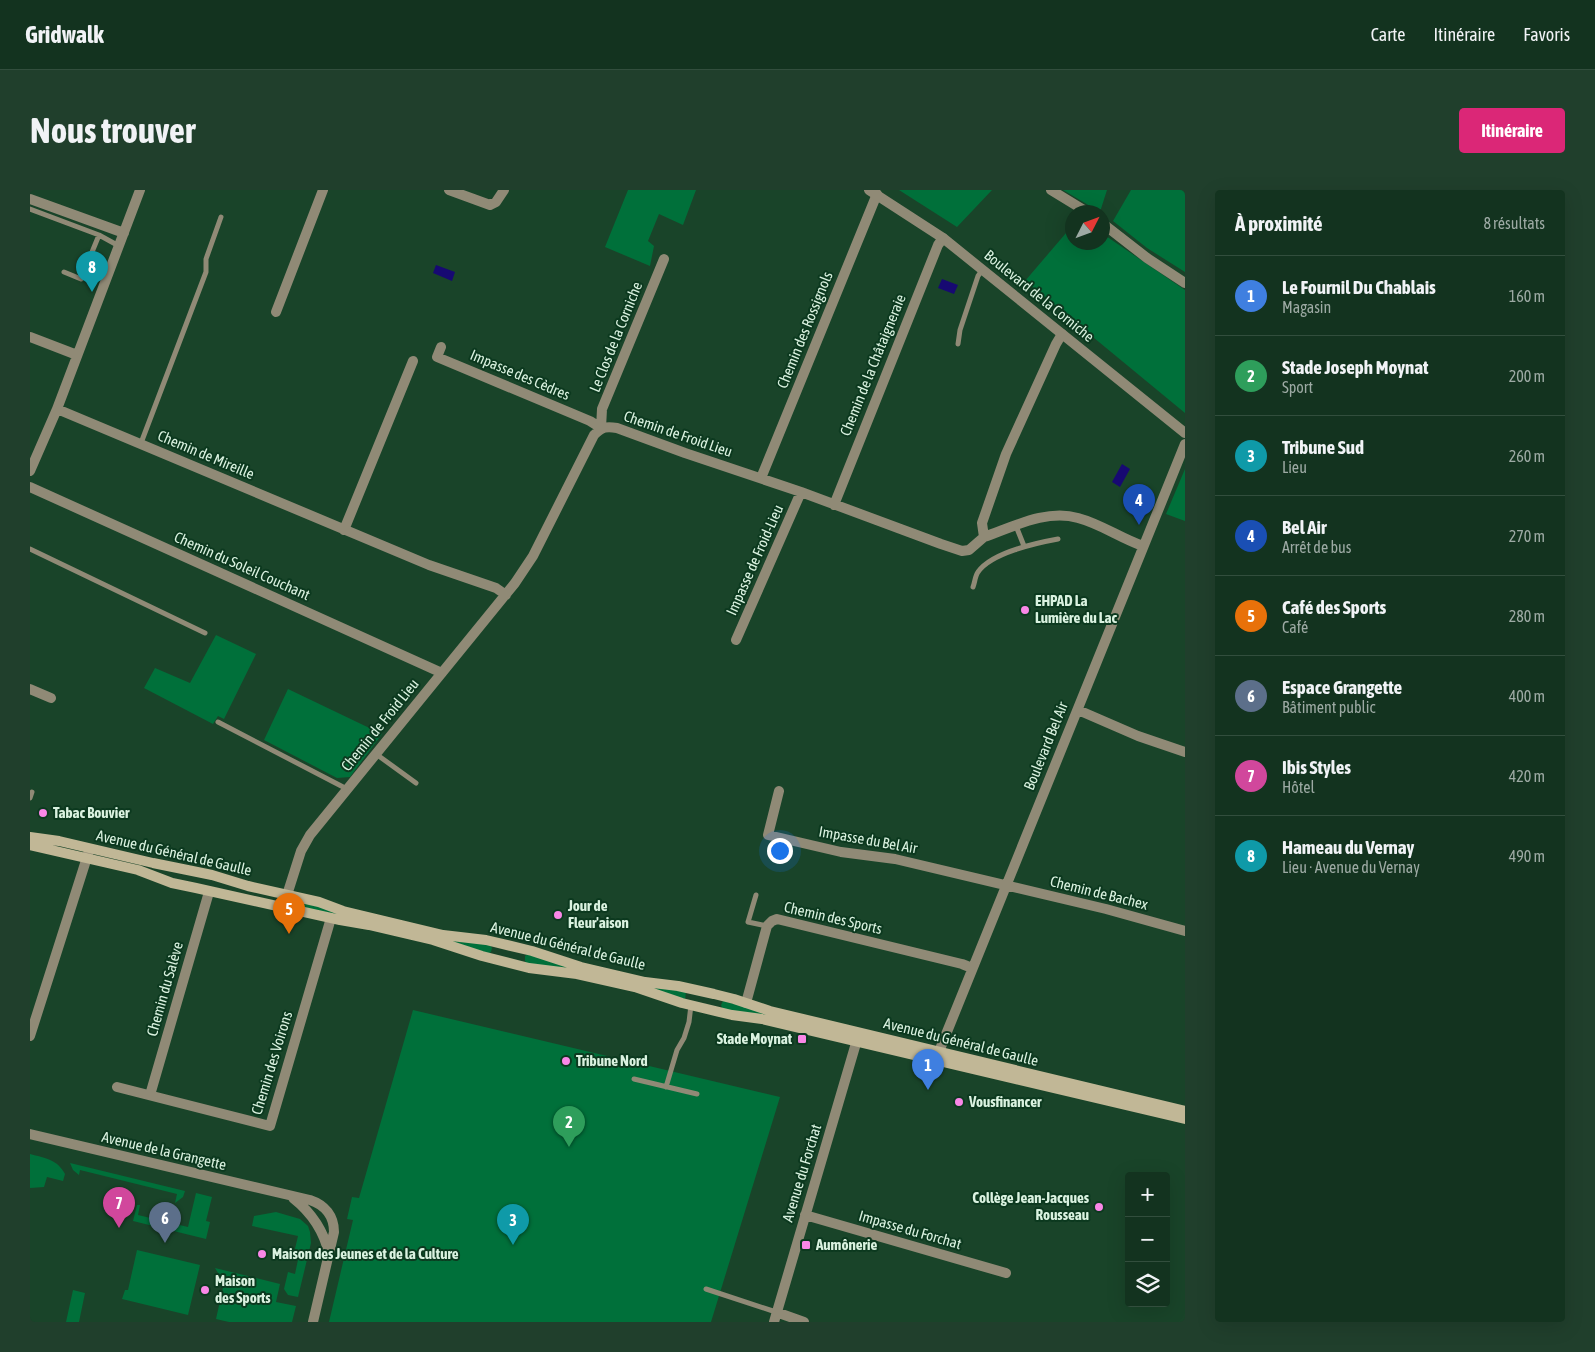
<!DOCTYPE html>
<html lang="fr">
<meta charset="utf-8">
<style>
body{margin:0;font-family:"Asap Condensed",sans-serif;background:#203f2c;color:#f1f3f6}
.controls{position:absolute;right:15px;bottom:15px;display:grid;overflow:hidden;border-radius:5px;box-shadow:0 5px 20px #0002}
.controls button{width:45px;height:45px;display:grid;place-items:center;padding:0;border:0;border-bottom:1px solid #324e3d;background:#13331f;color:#f1f3f6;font:25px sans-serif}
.compass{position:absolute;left:1035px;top:15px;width:45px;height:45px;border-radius:50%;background:#13331f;box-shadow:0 5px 20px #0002;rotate:48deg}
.you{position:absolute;left:749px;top:660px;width:18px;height:18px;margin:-12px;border:4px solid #fff;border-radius:50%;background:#1a73e8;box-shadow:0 0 0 8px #1a73e833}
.badge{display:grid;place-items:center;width:32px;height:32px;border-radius:50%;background:#db2777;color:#fff;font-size:16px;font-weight:700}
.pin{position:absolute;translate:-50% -41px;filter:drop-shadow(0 1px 2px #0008)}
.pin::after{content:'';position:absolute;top:26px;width:18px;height:15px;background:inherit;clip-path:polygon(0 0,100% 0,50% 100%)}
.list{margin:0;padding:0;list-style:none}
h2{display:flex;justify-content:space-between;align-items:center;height:65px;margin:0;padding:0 20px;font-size:21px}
h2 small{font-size:16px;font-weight:400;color:#9daaa4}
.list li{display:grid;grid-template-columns:32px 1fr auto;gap:15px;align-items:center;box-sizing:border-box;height:80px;padding:0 20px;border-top:1px solid #324e3d}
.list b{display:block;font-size:19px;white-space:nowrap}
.list p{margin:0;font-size:16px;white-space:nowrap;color:#9daaa4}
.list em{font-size:16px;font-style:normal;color:#9daaa4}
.icon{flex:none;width:28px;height:28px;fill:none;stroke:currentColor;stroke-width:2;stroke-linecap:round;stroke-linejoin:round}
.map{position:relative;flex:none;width:1155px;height:1132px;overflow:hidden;border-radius:5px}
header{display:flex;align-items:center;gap:30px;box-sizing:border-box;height:70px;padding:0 25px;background:#13331f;border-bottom:1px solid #324e3d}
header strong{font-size:24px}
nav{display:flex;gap:28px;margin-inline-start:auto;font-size:18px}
.intro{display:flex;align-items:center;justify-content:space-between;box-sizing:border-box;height:120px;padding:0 30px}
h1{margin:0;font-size:35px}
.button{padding:12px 22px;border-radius:5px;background:#db2777;color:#fff;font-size:18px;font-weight:700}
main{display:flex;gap:30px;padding:0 30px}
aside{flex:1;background:#13331f;border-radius:5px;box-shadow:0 5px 20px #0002}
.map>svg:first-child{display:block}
</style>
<header>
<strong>Gridwalk</strong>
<nav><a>Carte</a><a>Itinéraire</a><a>Favoris</a></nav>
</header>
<div class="intro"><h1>Nous trouver</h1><a class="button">Itinéraire</a></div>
<main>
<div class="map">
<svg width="1155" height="1132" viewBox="0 0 1155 1132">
<rect width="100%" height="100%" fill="#194429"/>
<path fill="#00703a" d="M598 0H666L653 35 629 24 618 51 624 56 620 76 575 57Z
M869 0H962L927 37Z
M1033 0H1077L1070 22Z
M1101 0H1155V82L1117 58 1083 31Z
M1042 36V52H1072L1073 44 1155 100V223L995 91Z
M1155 279V331L1136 324Z
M186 445 226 464 194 529 188 526 183 534 114 498 125 478 160 493Z
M258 499 352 544 320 587 307 588 234 550Z
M263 711 460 755 462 758 461 762 457 764 263 715Z
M498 764 656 802 655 810 497 774 495 771V766Z
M693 811 802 839 693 820 691 815Z
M383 820 750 907 681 1132H299L323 1030 317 1029 322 1007 329 1008Z
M0 964C15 968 27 969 35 984L33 991 17 987 14 997 0 998Z
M40 973 155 1001 153 1007 145 1013 147 1004 50 980 49 985 43 980Z
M166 1003 182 1007 176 1031 180 1032 176 1049 103 1031 107 1015H110L108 1025 158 1037Z
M246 1022 270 1029 278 1036 280 1042 281 1053 268 1107 258 1105 254 1099 258 1082 265 1084 269 1065 264 1063 268 1046 222 1036 224 1026Z
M107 1060 170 1075 158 1125 92 1109 95 1100H98Z
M185 1078 250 1094 246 1112 266 1116 262 1132H199L186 1129 194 1093Z
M43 1100 55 1103 49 1132H36Z"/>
<path fill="#170972" d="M406 75 425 82 422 91 403 83Z
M912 89 928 95 924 104 908 98Z
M1092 274 1100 279 1090 297 1082 292Z"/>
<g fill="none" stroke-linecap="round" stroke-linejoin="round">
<path stroke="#908a76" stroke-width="5" d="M0 19 69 45 89 56
M34 82 51 89 69 45
M928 154 930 140 948 86 953 79
M111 253 176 82V69L191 27
M986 336 994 356
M0 359 175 443
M943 397C945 392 945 386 948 382 961 363 1006 353 1028 349
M188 532 317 599
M346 564 386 593
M0 608 2 602
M726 705 718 732 737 736
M604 889 667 904
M636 897 647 860 654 848 659 832 661 815
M676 1099 746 1122"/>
<path stroke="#908a76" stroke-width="10" d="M419 0 460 15 466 12 474 0
M1021 0 1057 22
M0 9 94 43
M1072 33 1117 68 1155 93
M246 122 293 0
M0 147 47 165
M411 157 407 167 560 231 571 238 572 219 634 69
M27 219 399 375 466 398 476 405
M0 281 27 219 110 0
M731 288 847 4
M0 297 412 483
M804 315 908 55 913 48
M314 340 383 171
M954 347C983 337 1016 319 1048 328 1071 334 1090 348 1113 356
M706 450 771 302
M0 499 21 508
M1048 520 1108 546 1155 562
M749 601 738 645 811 662 865 669 1076 719 1155 741
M257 705 271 661 280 645 485 393 503 366 564 245C572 237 576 236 587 238L655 263 771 302 911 354 932 361 939 360 954 347 952 333 976 264 1026 154 1032 144
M716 813 737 736 742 731 747 729 932 774 942 778
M0 846 59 661
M906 869 1155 254
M87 897 240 936 301 728
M120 905 179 702
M0 944 280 1010C295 1015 304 1026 304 1042L283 1132
M263 1008C282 1023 294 1041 299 1064
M775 1025 976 1083
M746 1122 774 1132
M744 1132 829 843"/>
<path stroke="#908a76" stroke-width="10" d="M839 0 913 48 1155 243"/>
<path stroke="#c1b796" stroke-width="10" d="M0 647 29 651 123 673 182 685 218 696 289 712 313 721 413 745 456 750 502 761 551 777 615 792 648 796 684 804 704 809 740 821 1155 921
M0 655 108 680 142 693 166 698 310 730 339 735 403 750 452 766 499 778 547 784 605 797 652 813 702 825 732 829 1155 929"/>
</g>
<g fill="#fa87e7" stroke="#0c391f" stroke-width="2">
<circle cx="995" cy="420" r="5"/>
<circle cx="13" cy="623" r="5"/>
<circle cx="528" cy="725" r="5"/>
<rect x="767" y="844" width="10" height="10" rx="2.5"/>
<circle cx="536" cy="871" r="5"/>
<circle cx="929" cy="912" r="5"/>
<circle cx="1069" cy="1017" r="5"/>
<rect x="771" y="1050" width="10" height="10" rx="2.5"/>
<circle cx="232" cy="1064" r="5"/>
<circle cx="175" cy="1100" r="5"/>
</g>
<g text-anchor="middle" stroke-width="4" stroke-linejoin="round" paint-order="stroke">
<g font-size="15" fill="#daf2e0" stroke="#0c391f">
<text transform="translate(1009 106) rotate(39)" y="5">Boulevard de la Corniche</text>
<text transform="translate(775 140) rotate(-68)" y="5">Chemin des Rossignols</text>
<text transform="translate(586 147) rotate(-68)" y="5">Le Clos de la Corniche</text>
<text transform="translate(843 175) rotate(-68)" y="5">Chemin de la Châtaigneraie</text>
<text transform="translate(490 185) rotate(23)" y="5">Impasse des Cèdres</text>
<text transform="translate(648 244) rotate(19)" y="5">Chemin de Froid Lieu</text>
<text transform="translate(176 265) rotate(23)" y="5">Chemin de Mireille</text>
<text transform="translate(725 370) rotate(-66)" y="5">Impasse de Froid-Lieu</text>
<text transform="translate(212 376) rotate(24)" y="5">Chemin du Soleil Couchant</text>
<text transform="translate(350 535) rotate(-51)" y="5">Chemin de Froid Lieu</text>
<text transform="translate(1016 556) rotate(-68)" y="5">Boulevard Bel Air</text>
<text transform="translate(838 650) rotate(10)" y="5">Impasse du Bel Air</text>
<text transform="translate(144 663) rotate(13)" y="5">Avenue du Général de Gaulle</text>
<text transform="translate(1069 703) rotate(14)" y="5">Chemin de Bachex</text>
<text transform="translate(803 728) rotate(13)" y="5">Chemin des Sports</text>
<text transform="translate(538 756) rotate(14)" y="5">Avenue du Général de Gaulle</text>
<text transform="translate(135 799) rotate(-74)" y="5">Chemin du Salève</text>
<text transform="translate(931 852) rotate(14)" y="5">Avenue du Général de Gaulle</text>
<text transform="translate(242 873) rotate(-73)" y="5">Chemin des Voirons</text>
<text transform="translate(134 961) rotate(13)" y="5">Avenue de la Grangette</text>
<text transform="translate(772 983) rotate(-73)" y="5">Avenue du Forchat</text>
<text transform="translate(880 1040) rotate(16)" y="5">Impasse du Forchat</text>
</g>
<g font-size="15" font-weight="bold" fill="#daf2e0" stroke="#0c391f" text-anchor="start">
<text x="1005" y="416">EHPAD La<tspan x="1005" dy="17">Lumière du Lac</tspan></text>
<text x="23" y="628">Tabac Bouvier</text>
<text x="538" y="721">Jour de<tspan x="538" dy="17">Fleur'aison</tspan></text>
<text x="762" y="854" text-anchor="end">Stade Moynat</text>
<text x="546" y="876">Tribune Nord</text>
<text x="939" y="917">Vousfinancer</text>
<text x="1059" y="1013" text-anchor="end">Collège Jean-Jacques<tspan x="1059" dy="17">Rousseau</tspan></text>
<text x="786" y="1060">Aumônerie</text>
<text x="242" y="1069">Maison des Jeunes et de la Culture</text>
<text x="185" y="1096">Maison<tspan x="185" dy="17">des Sports</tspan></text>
</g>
</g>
</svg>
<div class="controls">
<button>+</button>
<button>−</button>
<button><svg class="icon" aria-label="layers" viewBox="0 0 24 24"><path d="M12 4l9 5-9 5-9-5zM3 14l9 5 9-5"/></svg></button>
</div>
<svg class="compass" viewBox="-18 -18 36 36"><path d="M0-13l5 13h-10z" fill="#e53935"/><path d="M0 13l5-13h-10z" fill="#9daaa4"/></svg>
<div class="you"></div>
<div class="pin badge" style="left:898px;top:900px;background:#3f7fe0">1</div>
<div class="pin badge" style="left:539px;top:957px;background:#2e9e5b">2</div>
<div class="pin badge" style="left:483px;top:1055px;background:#0f9aa8">3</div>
<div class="pin badge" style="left:1109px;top:335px;background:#1a4fb4">4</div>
<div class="pin badge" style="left:259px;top:744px;background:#e8710a">5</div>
<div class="pin badge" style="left:135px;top:1053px;background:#5c6f8a">6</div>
<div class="pin badge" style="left:89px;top:1038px;background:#d1479c">7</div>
<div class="pin badge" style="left:62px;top:102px;background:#0f9aa8">8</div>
</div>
<aside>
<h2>À proximité<small>8 résultats</small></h2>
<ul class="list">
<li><span class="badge" style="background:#3f7fe0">1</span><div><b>Le Fournil Du Chablais</b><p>Magasin</p></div><em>160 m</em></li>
<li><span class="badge" style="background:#2e9e5b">2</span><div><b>Stade Joseph Moynat</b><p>Sport</p></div><em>200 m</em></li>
<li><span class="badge" style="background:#0f9aa8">3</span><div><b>Tribune Sud</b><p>Lieu</p></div><em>260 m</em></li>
<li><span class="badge" style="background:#1a4fb4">4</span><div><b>Bel Air</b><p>Arrêt de bus</p></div><em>270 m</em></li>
<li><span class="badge" style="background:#e8710a">5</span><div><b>Café des Sports</b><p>Café</p></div><em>280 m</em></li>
<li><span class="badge" style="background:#5c6f8a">6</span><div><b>Espace Grangette</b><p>Bâtiment public</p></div><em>400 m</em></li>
<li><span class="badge" style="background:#d1479c">7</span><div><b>Ibis Styles</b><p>Hôtel</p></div><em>420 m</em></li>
<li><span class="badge" style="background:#0f9aa8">8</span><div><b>Hameau du Vernay</b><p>Lieu · Avenue du Vernay</p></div><em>490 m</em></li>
</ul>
</aside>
</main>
